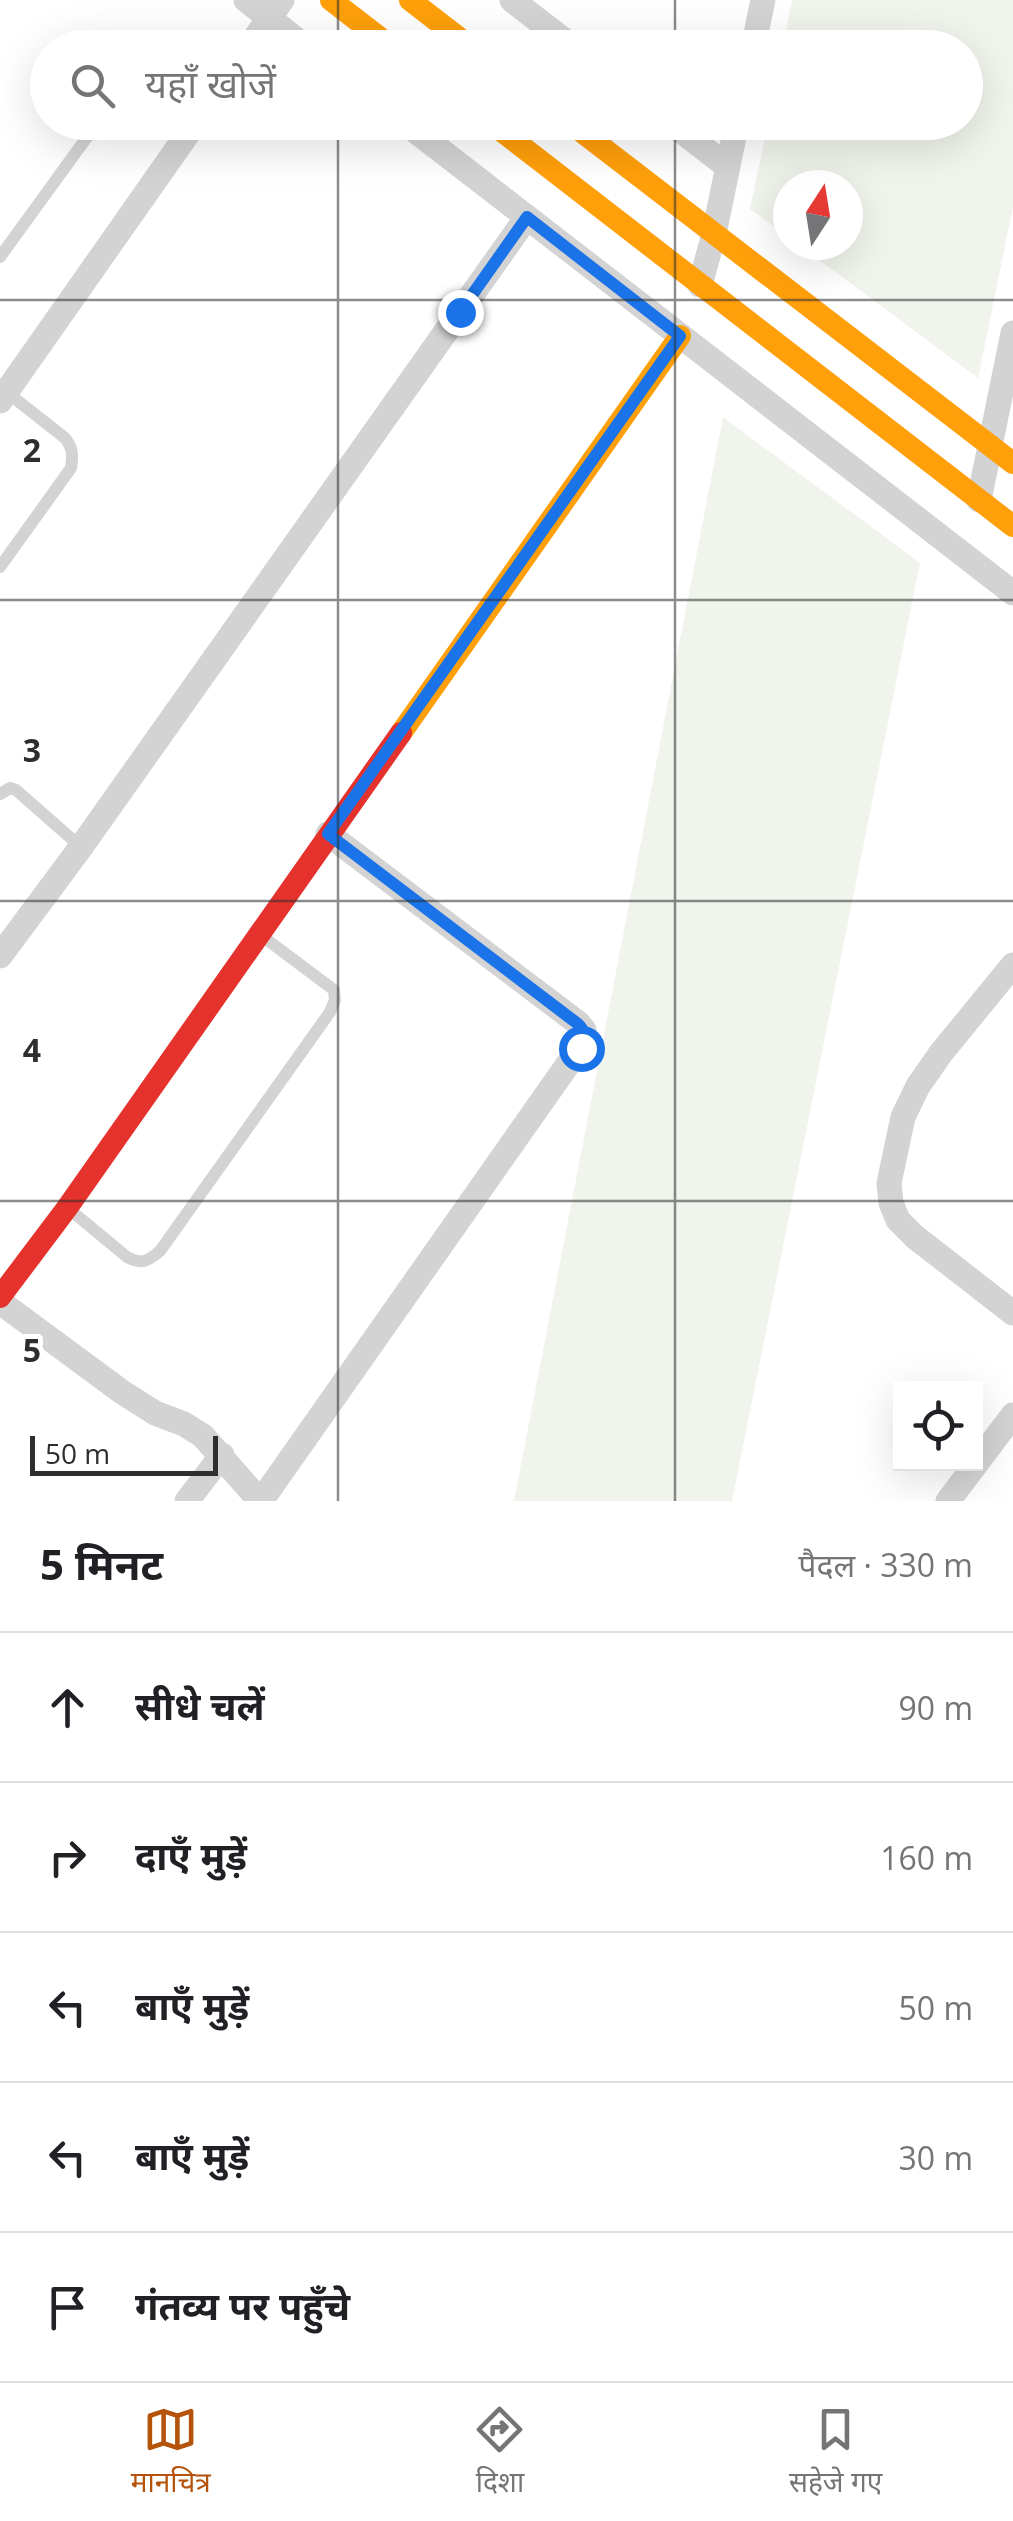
<!DOCTYPE html>
<html lang="hi">
<meta charset="utf-8">
<style>
body{margin:0;font-family:"Open Sans","Noto Sans Devanagari",sans-serif;background:#f6f6f6;color:#202124}
.controls{position:absolute;right:30px;bottom:30px;display:grid;overflow:hidden;border-radius:0px;box-shadow:0 10px 40px #0002}
.controls button{width:90px;height:90px;display:grid;place-items:center;padding:0;border:0;border-bottom:2px solid #e0e0e0;background:#fff;color:#202124;font:50px sans-serif}
.compass{position:absolute;left:773px;top:170px;width:90px;height:90px;border-radius:50%;background:#fff;box-shadow:0 10px 40px #0002;rotate:12deg}
.scale{position:absolute;left:30px;bottom:25px;width:188px;box-sizing:border-box;padding-left:10px;border:5px solid #2e2e2e;border-top:0;font-size:28px;line-height:35px;white-space:nowrap;color:#2e2e2e;-webkit-text-stroke:8px #fff;paint-order:stroke}
.stop{position:absolute;width:30px;height:30px;margin:-22px;border:8px solid #1a73e8;border-radius:50%;background:#fff}
.stop.end{background:#1a73e8;border-color:#fff;box-shadow:0 2px 10px #0008}
.list{margin:0;padding:0;list-style:none}
h2{display:flex;justify-content:space-between;align-items:center;height:130px;margin:0;padding:0 40px;font-size:42px}
h2 small{font-size:32px;font-weight:400;color:#757577}
.list li{display:grid;grid-template-columns:65px 1fr auto;gap:30px;align-items:center;box-sizing:border-box;height:150px;padding:0 40px;border-top:2px solid #e0e0e0}
.list b{display:block;font-size:38px;white-space:nowrap}
.list em{font-size:32px;font-style:normal;color:#757577}
.icon{flex:none;width:55px;height:55px;fill:none;stroke:currentColor;stroke-width:2;stroke-linecap:round;stroke-linejoin:round}
.map{position:relative;flex:none;width:1013px;height:1501px;overflow:hidden}
.search{position:absolute;background:#fff;box-shadow:0 10px 40px #0002;left:30px;right:30px;top:30px;height:110px;display:flex;align-items:center;gap:25px;box-sizing:border-box;padding:0 35px;border-radius:55px;color:#757577;font-size:38px}
.sheet{height:880px;background:#fff}
nav{display:flex;justify-content:space-around;align-items:center;box-sizing:border-box;height:140px;border-top:2px solid #e0e0e0;background:#fff;font-size:28px;color:#757577}
nav a{display:grid;justify-items:center;gap:5px}
nav .on{color:#b45309}
.map>svg:first-child{display:block}
</style>
<div class="map">
<svg width="1013" height="1501" viewBox="0 0 1013 1501">
<rect width="100%" height="100%" fill="#fff"/>
<path fill="#f0f4ec" d="M792 0H1013V207L978 378 799 245H848V185H788V237L750 209 768 123 966 122V48L783 47Z
M723 417 920 563 732 1501H514Z"/>
<g fill="none" stroke-linecap="round" stroke-linejoin="round">
<path stroke="#d3d3d3" stroke-width="12" d="M0 257 98 122
M0 567 71 468C73 455 73 448 65 438L4 390
M0 794 10 788 16 790 81 847
M69 1209 127 1257C142 1265 148 1261 160 1251L330 1012 335 1000 334 990 262 936"/>
<path stroke="#d3d3d3" stroke-width="25" d="M246 0 307 48
M512 0 574 48
M248 48 282 0
M753 48 763 0
M404 122 1013 593
M670 122 728 167
M700 285 714 234 737 122
M0 401 196 122
M979 500 1013 333
M0 956 81 847 527 217
M1013 965 941 1053 918 1086 903 1117 889 1183 891 1203 898 1220 915 1237 1013 1313
M0 1302 122 1392 155 1413 184 1424 203 1436 260 1501
M187 1501 222 1455
M261 1501 585 1040 584 1030 578 1023 328 834
M948 1501 1013 1415"/>
<path stroke="#ff9f0a" stroke-width="22" d="M331 0 393 48
M410 0 472 48
M490 122 1013 526
M569 122 1013 463
M401 733 680 336"/>
<path stroke="#e5322d" stroke-width="22" d="M0 1297 67 1208 401 733"/>
</g>
<g fill="none" stroke-linecap="round" stroke-linejoin="round">
<path stroke="#1a73e8" stroke-width="12" d="M460 312 527 217 680 336 328 834 578 1024C586 1032 586 1038 581 1048"/>
</g>
<path fill="none" stroke="#2e2e2e" stroke-width="2.5" stroke-opacity="0.55" d="M338 0V48M675 0V48M338 122V1501M675 122V1501M0 300H1013M0 600H1013M0 901H1013M0 1201H1013"/>
<g font-size="32" text-anchor="middle" font-weight="bold" fill="#2e2e2e" stroke="#fff" stroke-width="10" stroke-linejoin="round" paint-order="stroke">
<text x="32" y="462">2</text>
<text x="32" y="762">3</text>
<text x="32" y="1062">4</text>
<text x="32" y="1362">5</text>
</g>
</svg>
<div class="controls">
<button><svg class="icon" aria-label="locate" viewBox="0 0 24 24"><circle cx="12" cy="12" r="6"/><path d="M12 2v4M12 18v4M2 12h4M18 12h4"/></svg></button>
</div>
<svg class="compass" viewBox="-18 -18 36 36"><path d="M0-13l5 13h-10z" fill="#e53935"/><path d="M0 13l5-13h-10z" fill="#757577"/></svg>
<div class="scale">50 m</div>
<div class="stop" style="left:581px;top:1048px"></div>
<div class="stop end" style="left:460px;top:312px"></div>
<div class="search"><svg class="icon" aria-label="search" viewBox="0 0 24 24"><circle cx="10" cy="10" r="6"/><path d="M15 15l6 6"/></svg>यहाँ खोजें</div>
</div>
<section class="sheet">
<h2>5 मिनट<small>पैदल · 330 m</small></h2>
<ul class="list">
<li><svg class="icon" aria-label="ahead" viewBox="0 0 24 24"><path d="M12 20V5M6 11l6-6 6 6"/></svg><div><b>सीधे चलें</b></div><em>90 m</em></li>
<li><svg class="icon" aria-label="right" viewBox="0 0 24 24"><path d="M7 20v-9h11M14 6l5 5-5 5"/></svg><div><b>दाएँ मुड़ें</b></div><em>160 m</em></li>
<li><svg class="icon" aria-label="left" viewBox="0 0 24 24"><path d="M17 20v-9H6M10 6l-5 5 5 5"/></svg><div><b>बाएँ मुड़ें</b></div><em>50 m</em></li>
<li><svg class="icon" aria-label="left" viewBox="0 0 24 24"><path d="M17 20v-9H6M10 6l-5 5 5 5"/></svg><div><b>बाएँ मुड़ें</b></div><em>30 m</em></li>
<li><svg class="icon" aria-label="arrive" viewBox="0 0 24 24"><path d="M6 21V4h12l-3 4 3 4H6"/></svg><div><b>गंतव्य पर पहुँचे</b></div></li>
</ul>
</section>
<nav>
<a class="on"><svg class="icon" aria-label="map" viewBox="0 0 24 24"><path d="M3 6l6-2 6 2 6-2v14l-6 2-6-2-6 2zM9 4v14M15 6v14"/></svg>मानचित्र</a>
<a><svg class="icon" aria-label="directions" viewBox="0 0 24 24"><path d="M12 3l9 9-9 9-9-9zM9 14v-3h6M13 9l2 2-2 2"/></svg>दिशा</a>
<a><svg class="icon" aria-label="saved" viewBox="0 0 24 24"><path d="M7 4h10v16l-5-4-5 4z"/></svg>सहेजे गए</a>
</nav>
